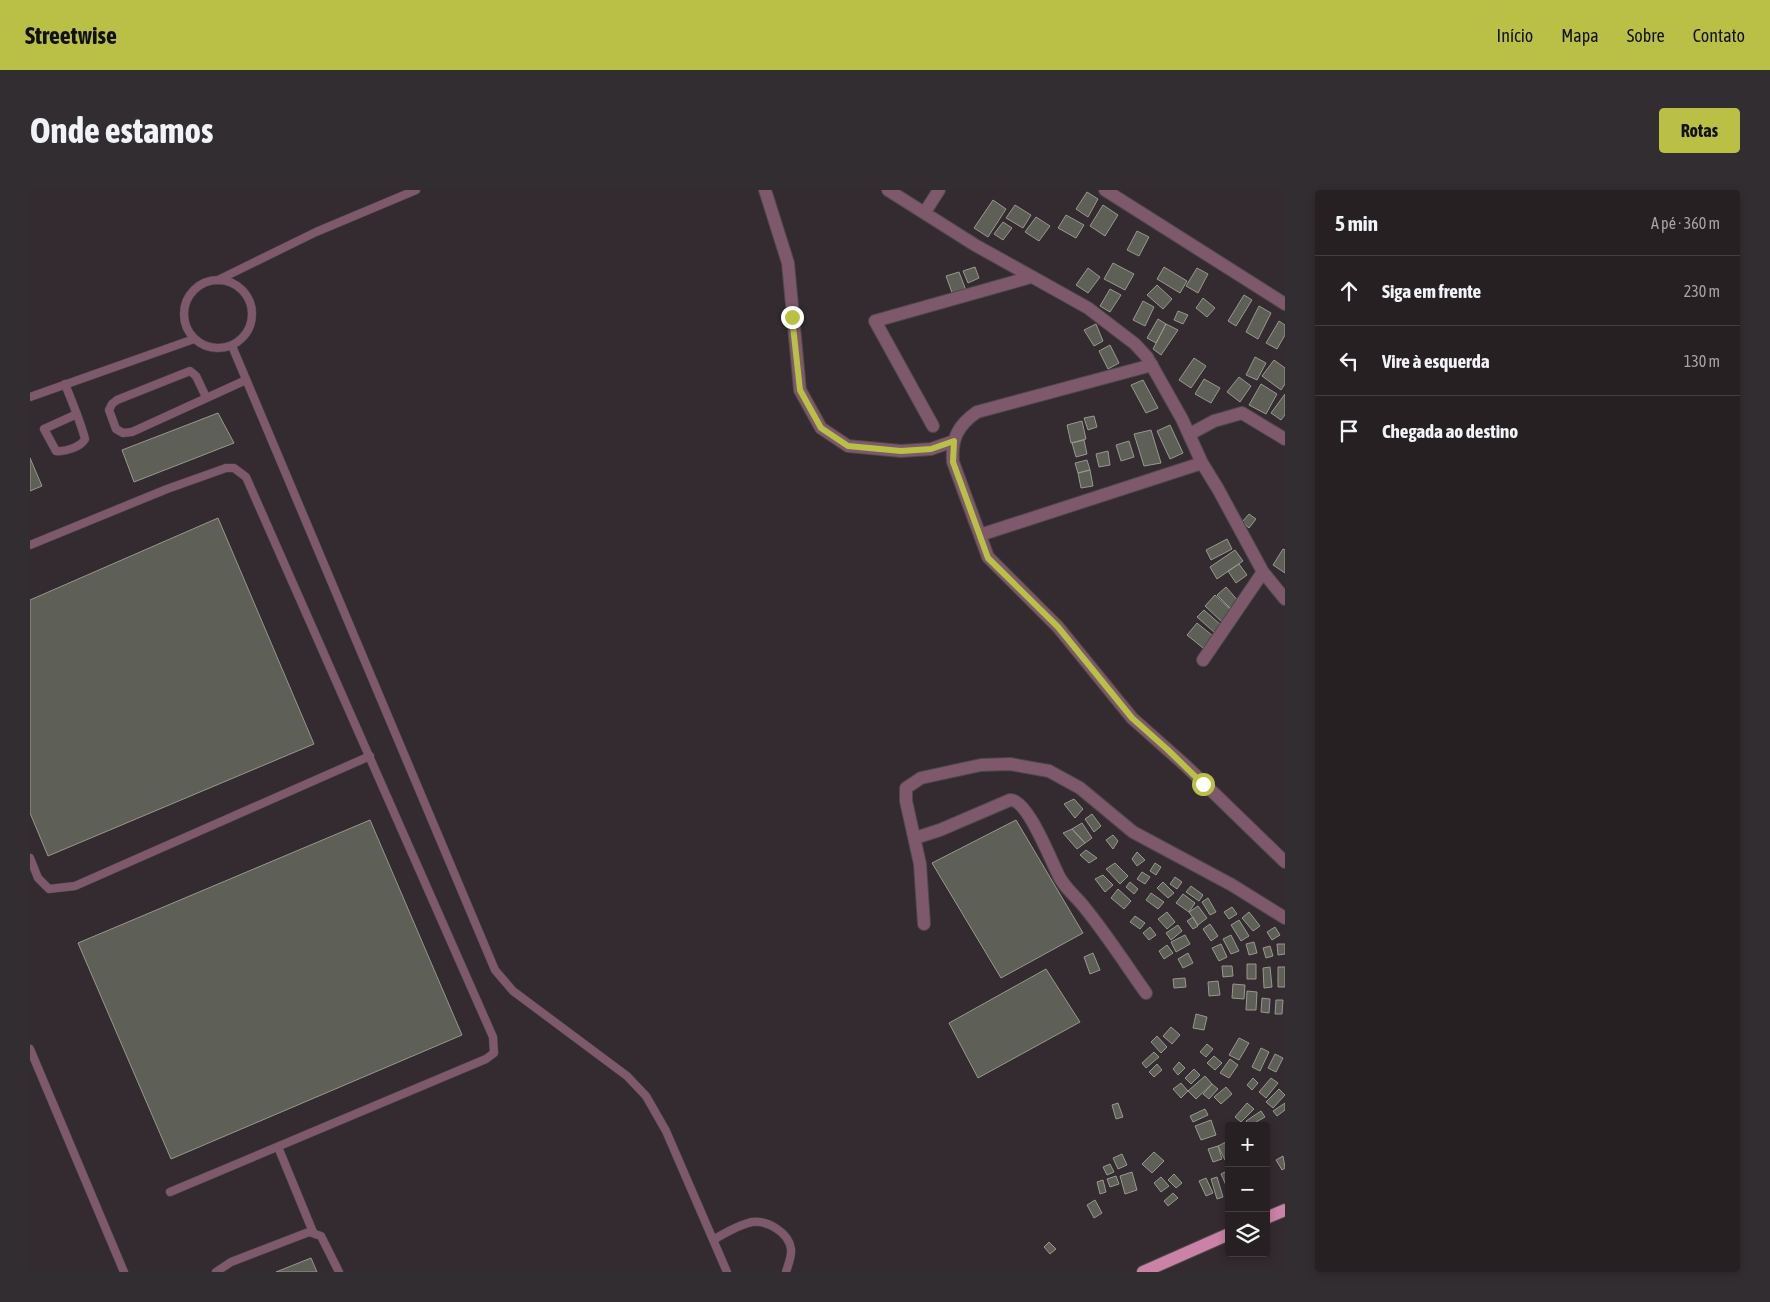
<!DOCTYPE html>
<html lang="pt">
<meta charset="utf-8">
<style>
:root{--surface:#262023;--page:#322d30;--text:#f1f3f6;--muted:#a4a3a6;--line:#423e41;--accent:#bac045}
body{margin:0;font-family:"Asap Condensed",sans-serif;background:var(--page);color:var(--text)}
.controls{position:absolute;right:15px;bottom:15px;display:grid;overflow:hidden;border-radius:5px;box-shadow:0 2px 8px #0003}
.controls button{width:45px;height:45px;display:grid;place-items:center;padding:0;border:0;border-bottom:1px solid var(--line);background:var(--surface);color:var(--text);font:25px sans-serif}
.stop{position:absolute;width:15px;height:15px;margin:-11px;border:4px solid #bac045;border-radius:50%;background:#fff}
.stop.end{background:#bac045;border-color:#fff;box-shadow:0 1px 5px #0008}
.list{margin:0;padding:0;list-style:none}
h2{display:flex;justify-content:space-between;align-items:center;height:65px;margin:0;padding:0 20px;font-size:21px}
h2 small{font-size:16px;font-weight:400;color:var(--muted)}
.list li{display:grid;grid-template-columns:32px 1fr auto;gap:15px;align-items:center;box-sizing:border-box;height:70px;padding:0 20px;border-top:1px solid var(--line)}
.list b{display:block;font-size:19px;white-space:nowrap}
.list em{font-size:16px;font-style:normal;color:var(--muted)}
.icon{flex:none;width:28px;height:28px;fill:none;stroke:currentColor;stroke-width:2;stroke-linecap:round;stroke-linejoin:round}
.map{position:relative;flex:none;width:1255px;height:1082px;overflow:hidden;border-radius:5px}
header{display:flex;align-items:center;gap:30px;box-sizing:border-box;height:70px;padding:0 25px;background:var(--accent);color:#111}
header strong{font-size:24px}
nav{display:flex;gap:28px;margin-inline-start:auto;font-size:18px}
.intro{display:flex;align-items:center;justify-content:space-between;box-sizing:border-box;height:120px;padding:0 30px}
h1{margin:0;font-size:35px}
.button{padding:12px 22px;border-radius:5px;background:var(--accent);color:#111;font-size:18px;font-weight:700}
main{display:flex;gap:30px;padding:0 30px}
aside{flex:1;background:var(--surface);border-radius:5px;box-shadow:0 2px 8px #0003}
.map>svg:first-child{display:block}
.building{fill:#5e5f56;stroke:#97988f}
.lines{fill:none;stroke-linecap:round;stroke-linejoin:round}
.service-casing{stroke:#4f474b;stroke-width:9}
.minor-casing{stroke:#4f474b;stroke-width:14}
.primary-casing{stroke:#4f474b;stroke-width:14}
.service{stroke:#7d596b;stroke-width:8}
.minor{stroke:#7d596b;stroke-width:12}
.primary{stroke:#cb82a7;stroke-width:12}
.route{stroke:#bac045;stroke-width:6}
</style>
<header>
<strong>Streetwise</strong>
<nav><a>Início</a><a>Mapa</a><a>Sobre</a><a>Contato</a></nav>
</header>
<div class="intro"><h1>Onde estamos</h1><a class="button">Rotas</a></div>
<main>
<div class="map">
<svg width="1255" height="1082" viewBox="0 0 1255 1082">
<rect width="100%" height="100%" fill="#332b2f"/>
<path class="building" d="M1057,2L1068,9L1058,27L1046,19Z
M963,10L976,19L958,47L944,38Z
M985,15L1001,25L993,38L976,28Z
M1073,15L1088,25L1075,46L1060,36Z
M1036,25L1054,35L1046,48L1028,38Z
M1006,27L1020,36L1009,51L995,42Z
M973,32L982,38L973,50L964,44Z
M1107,41L1119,47L1109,66L1097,60Z
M1083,73L1104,84L1095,100L1074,89Z
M945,77L949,88L938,93L933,81Z
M1134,77L1157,91L1150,103L1127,89Z
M1058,78L1070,87L1058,103L1046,95Z
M1167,78L1178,84L1168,103L1156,96Z
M929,82L937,103L924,108L916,86Z
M1127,95L1142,109L1133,119L1117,105Z
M1080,99L1091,105L1080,122L1070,116Z
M1214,105L1222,110L1206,136L1198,131Z
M1173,108L1185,118L1177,127L1166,118Z
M1113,111L1124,117L1115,136L1103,130Z
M1229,116L1241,123L1228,149L1216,142Z
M1148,121L1158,125L1153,134L1144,130Z
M1128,129L1136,134L1126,153L1117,148Z
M1249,131L1255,135V145L1247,159L1236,153Z
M1066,134L1073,151L1064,156L1054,140Z
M1136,134L1148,140L1131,165L1123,159Z
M1080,155L1089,173L1078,179L1069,161Z
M1225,167L1236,173L1227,190L1216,185Z
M1164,168L1176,176L1161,198L1149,190Z
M1244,170L1255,178V194L1251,200L1232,186Z
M1209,187L1221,196L1210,212L1197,202Z
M1174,189L1190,198L1181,213L1165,204Z
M1113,190L1128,218L1116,223L1101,195Z
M1231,194L1247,204L1236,224L1219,215Z
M1255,204V225L1251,230L1241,223Z
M188,223L204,253L104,292L92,260Z
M1064,226L1067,237L1058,240L1054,228Z
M1052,231L1056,249L1041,253L1037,235Z
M1140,235L1153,263L1140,269L1127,241Z
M1121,240L1131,273L1114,276L1104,244Z
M1054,250L1057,264L1046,267L1042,253Z
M1099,251L1104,267L1091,271L1086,255Z
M1078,261L1080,275L1069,277L1066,264Z
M0,268L12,296L0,301Z
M1057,270L1060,280L1048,283L1045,273Z
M1060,280L1063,296L1051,298L1048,283Z
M1219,324L1226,329L1219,338L1212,332Z
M188,328L284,554L18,666L0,623V410Z
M1197,349L1202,359L1181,370L1176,360Z
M1253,359L1255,360V383L1243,375Z
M1205,360L1213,371L1187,389L1180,377Z
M1209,374L1217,385L1206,393L1198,381Z
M1196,397L1209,412L1201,419L1187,405Z
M1185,405L1203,422L1193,433L1175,416Z
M1174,420L1191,435L1184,442L1167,427Z
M1167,433L1183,446L1173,458L1157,445Z
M1044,609L1053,619L1045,628L1034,614Z
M1062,624L1071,636L1064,642L1055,629Z
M340,630L432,845L141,969L48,753Z
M986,630L1053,743L971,788L902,673Z
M1052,633L1062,648L1055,653L1042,639Z
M1042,639L1055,653L1047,659L1033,643Z
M1083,645L1088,651L1083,659L1076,650Z
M1056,660L1067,668L1059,673L1050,665Z
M1107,662L1115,670L1107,676L1102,669Z
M1085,673L1098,686L1090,694L1076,679Z
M1125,673L1131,677L1126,685L1120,681Z
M1112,682L1120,687L1115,694L1107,689Z
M1073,685L1083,695L1075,702L1065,689Z
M1145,687L1152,692L1147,699L1140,694Z
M1100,692L1108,699L1104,704L1096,697Z
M1133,692L1144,703L1138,708L1127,698Z
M1161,696L1173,705L1169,711L1156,702Z
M1088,699L1101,711L1094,719L1081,708Z
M1121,703L1134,712L1128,719L1116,710Z
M1153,704L1165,713L1159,722L1146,713Z
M1178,708L1186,722L1180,725L1172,712Z
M1168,716L1177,728L1168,735L1159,722Z
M1202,717L1207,724L1199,729L1194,722Z
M1137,722L1145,732L1137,739L1128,729Z
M1219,722L1230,736L1223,741L1212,728Z
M1105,726L1115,733L1110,739L1100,732Z
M1163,727L1168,736L1163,739L1157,731Z
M1209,730L1219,746L1211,751L1201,735Z
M1180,734L1188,746L1181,751L1173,739Z
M1148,735L1152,741L1141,750L1136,743Z
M1120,737L1126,745L1119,750L1113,743Z
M1245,737L1250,745L1242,750L1237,742Z
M1155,745L1160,754L1146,762L1141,752Z
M1201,745L1209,761L1201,764L1193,749Z
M1224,752L1227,763L1219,765L1216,754Z
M1191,754L1197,767L1189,771L1182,758Z
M1247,754H1255V764L1248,765Z
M1137,755L1143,763L1134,769L1129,761Z
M1240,756L1243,766L1236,768L1233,758Z
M1063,763L1070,780L1060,784L1054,767Z
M1158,763L1163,773L1153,778L1148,769Z
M1217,774H1226V789H1217Z
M1192,776H1202L1203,786L1193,787Z
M1240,777L1242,797L1234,798L1233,778Z
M1248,777H1255V797H1248Z
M1016,779L1050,832L948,888L919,833Z
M1155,788L1156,797L1144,798L1143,789Z
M1188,791L1190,805L1179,806L1178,792Z
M1203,794L1215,795L1214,809L1202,808Z
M1217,801L1227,802L1226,820H1216Z
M1232,808L1240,809L1239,823L1231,822Z
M1246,810H1253L1252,824H1245Z
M1166,824L1177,827L1174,840L1163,838Z
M1141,837L1150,845L1142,854L1133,846Z
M1127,846L1137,857L1131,863L1121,852Z
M1209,848L1219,853L1209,870L1199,865Z
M1177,854L1183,859L1176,867L1170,862Z
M1231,858L1239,862L1230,881L1222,877Z
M1124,862L1129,867L1116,878L1112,873Z
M1245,864L1253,868L1246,882L1238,878Z
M1184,866L1192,873L1185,880L1177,873Z
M1200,869L1208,875L1199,888L1190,883Z
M1149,872L1155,878L1148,885L1143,879Z
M1127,874L1132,880L1124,887L1119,882Z
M1164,879L1170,885L1161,894L1155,888Z
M1175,886L1182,894L1166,909L1158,901Z
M1223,888L1228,893L1222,900L1217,895Z
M1241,888L1248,893L1236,908L1229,902Z
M1151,893L1158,901L1151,908L1143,899Z
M1182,894L1188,899L1179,909L1173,904Z
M1196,897L1202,904L1191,914L1184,907Z
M1249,899L1255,905L1243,918L1236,912Z
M1088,913L1093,927L1086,929L1082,915Z
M1217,913L1224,919L1211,932L1205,927Z
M1255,913V920L1247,926L1243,921Z
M1175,919L1178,925L1163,932L1160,926Z
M1231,921L1235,927L1219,936L1216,931Z
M1181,930L1186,945L1171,950L1165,936Z
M1198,951L1199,968L1195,970L1188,956Z
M1188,956L1192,969L1183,972L1178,959Z
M1124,962L1134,971L1122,983L1112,974Z
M1092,964L1097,975L1088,979L1083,968Z
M1253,966L1255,978L1252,980L1246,970Z
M1080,974L1084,982L1077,985L1073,977Z
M1102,982L1107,1000L1095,1004L1090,986Z
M1195,982L1199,991V1002L1191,984Z
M1144,984L1152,993L1146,998L1138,990Z
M1086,986L1089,994L1080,997L1077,989Z
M1131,987L1139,996L1131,1002L1124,993Z
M1187,987L1193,1007L1187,1009L1181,989Z
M1176,988L1183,1003L1176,1006L1169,991Z
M1073,990L1076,1002L1070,1004L1067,992Z
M1143,1003L1148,1008L1138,1016L1134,1011Z
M1065,1010L1072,1023L1064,1028L1057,1015Z
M1019,1052L1026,1059L1020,1064L1014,1057Z
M281,1068L287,1082H246Z"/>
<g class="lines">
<g class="service-casing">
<path id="service" d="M188,90L286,42L386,0
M154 124a34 34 0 1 1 68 0a34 34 0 1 1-68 0Z
M202,156L465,780L483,801L597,886L616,906L636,941L697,1082
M35,194C42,212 50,230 55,249C51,257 35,262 26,261L14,239L47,224
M0,207L164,149
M176,207L166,186L160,181L87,210L82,214L79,220L86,239L93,243L102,242L216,190
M0,355L137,299L196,278H204L216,287L463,847L464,863L456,869L140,1002
M0,668L8,688L19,699L45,696L340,566
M0,859L94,1082
M248,957L283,1042
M683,1050C695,1043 708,1035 722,1032C738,1030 759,1043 761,1059C762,1066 758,1075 756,1082
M186,1082L201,1072L279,1042L291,1046L309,1082"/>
</g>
<g class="minor-casing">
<path id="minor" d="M735,0L758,73L770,200L791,238L818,256L871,261L901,259L924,251
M858,0L945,55L1058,118L1105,154L1117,167L1152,229L1172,273L1188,299L1233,382L1255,409
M1075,0L1255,114
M895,22L909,0
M1122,175L947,222C928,235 921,249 923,272L958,367L1028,437L1102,528L1156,576L1255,672
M903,236L845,131L1001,87
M1160,244L1184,231L1212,223L1255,249
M950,345L1172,273
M1173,470L1233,382
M885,648L910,640L980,610C997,609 1020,668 1027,682C1032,696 1046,706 1055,718C1077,745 1096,775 1116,803
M894,734L890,674L876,611V598L891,588L951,575L980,574L1019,581L1050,598L1103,642L1202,695L1255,728"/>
</g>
<g class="primary-casing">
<path id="primary" d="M1236,1028L1255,1020
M1113,1082L1199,1044"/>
</g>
<use href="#service" class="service"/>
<use href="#minor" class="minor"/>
<use href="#primary" class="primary"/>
</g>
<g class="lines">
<path class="route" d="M762,127L770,200L791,238L818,256L871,261L901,259L924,251L923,272L958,368L1028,437L1102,528L1138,560L1173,594"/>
</g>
</svg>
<div class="controls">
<button>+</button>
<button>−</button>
<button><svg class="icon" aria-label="layers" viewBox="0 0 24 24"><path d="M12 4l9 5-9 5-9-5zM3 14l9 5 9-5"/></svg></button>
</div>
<div class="stop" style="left:1173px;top:594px"></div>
<div class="stop end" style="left:762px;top:127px"></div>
</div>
<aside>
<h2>5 min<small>A pé · 360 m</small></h2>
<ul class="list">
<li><svg class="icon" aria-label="ahead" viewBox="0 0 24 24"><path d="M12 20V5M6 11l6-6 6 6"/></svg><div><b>Siga em frente</b></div><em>230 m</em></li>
<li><svg class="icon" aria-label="left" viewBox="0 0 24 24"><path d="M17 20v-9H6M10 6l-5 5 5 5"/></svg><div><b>Vire à esquerda</b></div><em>130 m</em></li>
<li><svg class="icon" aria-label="arrive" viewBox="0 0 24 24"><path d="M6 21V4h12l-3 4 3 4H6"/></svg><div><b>Chegada ao destino</b></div></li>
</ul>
</aside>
</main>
